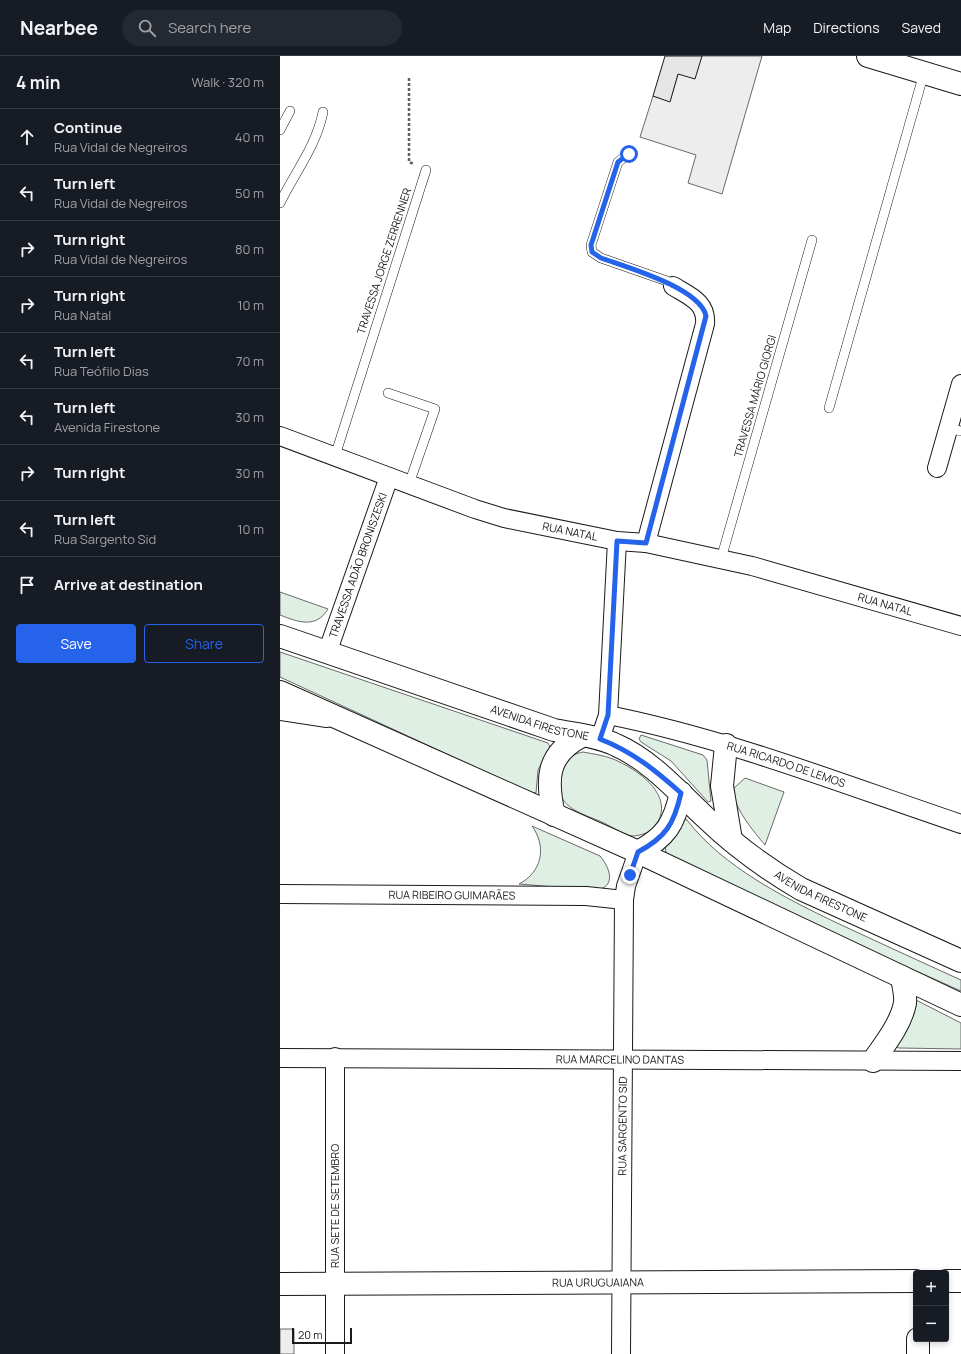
<!DOCTYPE html>
<meta charset="utf-8">
<style>
:root{--surface:#171b24;--page:#242831;--text:#f1f3f6;--muted:#9ea1a6;--line:#363941;--accent:#2563eb}
body{margin:0;font-family:Manrope,sans-serif;background:var(--page);color:var(--text)}
.controls{position:absolute;right:12px;bottom:12px;display:grid;overflow:hidden;border-radius:4px;box-shadow:0 2px 6px #0003}
.controls button{width:36px;height:36px;display:grid;place-items:center;padding:0;border:0;border-bottom:1px solid var(--line);background:var(--surface);color:var(--text);font:20px sans-serif}
.scale{position:absolute;left:12px;bottom:10px;width:60px;box-sizing:border-box;padding-left:4px;border:2px solid #1a1a1a;border-top:0;font-size:11px;line-height:14px;white-space:nowrap;color:#1a1a1a;-webkit-text-stroke:3px #fff;paint-order:stroke}
.stop{position:absolute;width:12px;height:12px;margin:-9px;border:3px solid #2563eb;border-radius:50%;background:#fff}
.stop.end{background:#2563eb;border-color:#fff;box-shadow:0 1px 4px #0008}
.list{margin:0;padding:0;list-style:none}
h2{display:flex;justify-content:space-between;align-items:center;height:52px;margin:0;padding:0 16px;font-size:17px}
h2 small{font-size:13px;font-weight:400;color:var(--muted)}
.list li{display:grid;grid-template-columns:26px 1fr auto;gap:12px;align-items:center;box-sizing:border-box;height:56px;padding:0 16px;border-top:1px solid var(--line)}
.list b{display:block;font-size:15px;white-space:nowrap}
.list p{margin:0;font-size:13px;white-space:nowrap;color:var(--muted)}
.list em{font-size:13px;font-style:normal;color:var(--muted)}
.actions{display:flex;gap:8px;padding:12px 16px}
.actions a{flex:1;padding:9px 0;border:1px solid var(--accent);border-radius:4px;text-align:center;font-size:14px;color:var(--accent)}
.actions .main{background:var(--accent);color:#fff}
.icon{flex:none;width:22px;height:22px;fill:none;stroke:currentColor;stroke-width:2;stroke-linecap:round;stroke-linejoin:round}
.map{position:relative;flex:none;width:681px;height:1298px;overflow:hidden}
header{display:flex;align-items:center;gap:24px;box-sizing:border-box;height:56px;padding:0 20px;background:var(--surface);border-bottom:1px solid var(--line)}
header strong{font-size:19px}
nav{display:flex;gap:22px;margin-inline-start:auto;font-size:14px}
.search{width:280px;height:36px;background:var(--page);display:flex;align-items:center;gap:10px;box-sizing:border-box;padding:0 14px;border-radius:22px;color:var(--muted);font-size:15px}
main{display:flex}
aside{flex:1;background:var(--surface)}
.map>svg:first-child{display:block}
.green{fill:#e0efe3;stroke:#6a6a6a}
.parking{fill:#ededed;stroke:#6a6a6a}
.building{fill:#e6e6e6;stroke:#1a1a1a}
.lines{fill:none;stroke-linecap:round;stroke-linejoin:round}
.lane-casing{stroke:#1a1a1a;stroke-width:10}
.street-casing{stroke:#1a1a1a;stroke-width:20}
.secondary-casing{stroke:#1a1a1a;stroke-width:24}
.primary-casing{stroke:#1a1a1a;stroke-width:24}
.path{stroke:#5f5f5f;stroke-width:2.5;stroke-dasharray:3 2;stroke-linecap:butt}
.lane{stroke:#fff;stroke-width:9}
.street{stroke:#fff;stroke-width:18}
.secondary{stroke:#fff;stroke-width:22}
.primary{stroke:#fff;stroke-width:22}
.route{stroke:#2563eb;stroke-width:5}
.labels{text-anchor:middle;stroke-width:3;stroke-linejoin:round;paint-order:stroke}
.street-label{font-size:11px;fill:#1a1a1a;stroke:#fff}
</style>
<header>
<strong>Nearbee</strong>
<div class="search"><svg class="icon" aria-label="search" viewBox="0 0 24 24"><circle cx="10" cy="10" r="6"/><path d="M15 15l6 6"/></svg>Search here</div>
<nav><a>Map</a><a>Directions</a><a>Saved</a></nav>
</header>
<main>
<aside>
<h2>4 min<small>Walk · 320 m</small></h2>
<ul class="list">
<li><svg class="icon" aria-label="ahead" viewBox="0 0 24 24"><path d="M12 20V5M6 11l6-6 6 6"/></svg><div><b>Continue</b><p>Rua Vidal de Negreiros</p></div><em>40 m</em></li>
<li><svg class="icon" aria-label="left" viewBox="0 0 24 24"><path d="M17 20v-9H6M10 6l-5 5 5 5"/></svg><div><b>Turn left</b><p>Rua Vidal de Negreiros</p></div><em>50 m</em></li>
<li><svg class="icon" aria-label="right" viewBox="0 0 24 24"><path d="M7 20v-9h11M14 6l5 5-5 5"/></svg><div><b>Turn right</b><p>Rua Vidal de Negreiros</p></div><em>80 m</em></li>
<li><svg class="icon" aria-label="right" viewBox="0 0 24 24"><path d="M7 20v-9h11M14 6l5 5-5 5"/></svg><div><b>Turn right</b><p>Rua Natal</p></div><em>10 m</em></li>
<li><svg class="icon" aria-label="left" viewBox="0 0 24 24"><path d="M17 20v-9H6M10 6l-5 5 5 5"/></svg><div><b>Turn left</b><p>Rua Teófilo Dias</p></div><em>70 m</em></li>
<li><svg class="icon" aria-label="left" viewBox="0 0 24 24"><path d="M17 20v-9H6M10 6l-5 5 5 5"/></svg><div><b>Turn left</b><p>Avenida Firestone</p></div><em>30 m</em></li>
<li><svg class="icon" aria-label="right" viewBox="0 0 24 24"><path d="M7 20v-9h11M14 6l5 5-5 5"/></svg><div><b>Turn right</b></div><em>30 m</em></li>
<li><svg class="icon" aria-label="left" viewBox="0 0 24 24"><path d="M17 20v-9H6M10 6l-5 5 5 5"/></svg><div><b>Turn left</b><p>Rua Sargento Sid</p></div><em>10 m</em></li>
<li><svg class="icon" aria-label="arrive" viewBox="0 0 24 24"><path d="M6 21V4h12l-3 4 3 4H6"/></svg><div><b>Arrive at destination</b></div></li>
</ul>
<div class="actions"><a class="main">Save</a><a>Share</a></div>
</aside>
<div class="map">
<svg width="681" height="1298" viewBox="0 0 681 1298">
<rect width="100%" height="100%" fill="#fff"/>
<path class="green" d="M0,536L48,553C36,573 18,566 0,559Z
M0,596L268,687L270,691L258,714L256,737L249,736L0,621Z
M361,679L423,699L427,704L431,745L428,746L391,705L361,686L359,683Z
M303,696C313,698 323,699 333,703C357,713 396,739 376,769C372,776 360,780 352,780C344,779 332,771 324,767C307,759 281,754 279,732C278,724 279,720 283,712C288,703 292,698 303,696Z
M465,722L504,736L485,789C475,777 450,748 454,732Z
M404,763L407,764C443,811 505,842 557,867C598,886 639,905 681,924V935L506,857L386,797L385,790Z
M252,770L320,800C332,814 336,834 312,834L239,828C262,816 267,791 252,770Z
M634,943L681,967V993L619,992L615,990Z"/>
<path class="parking" d="M422,0H482L442,138L408,127L416,99L360,81L373,40L390,45L398,18Z
M0,1273H14V1298H0Z"/>
<path class="building" d="M385,0H422L415,23L398,18L390,46L373,40Z"/>
<g class="lines">
<g class="lane-casing">
<path id="lane" d="M0,74L10,55
M349,98L338,106L311,189L312,196L321,202L387,225L393,230
M0,147C15,116 36,91 43,56
M108,337L155,353L129,428
M549,352L644,17
M668,372L681,375
M55,400L146,114
M441,503L532,184"/>
</g>
<g class="street-casing">
<g id="street">
<path id="s1" d="M0,380L195,453L224,462L337,485L366,487L472,510L681,570"/>
<path d="M657,412L681,328"/>
<path d="M366,487L425,268C427,246 409,240 393,230"/>
<path id="s2" d="M47,597L109,421"/>
<path d="M0,655L47,662"/>
<path id="s3" d="M328,659C449,683 565,729 681,768"/>
<path d="M320,683L328,659L337,485"/>
<path id="s4" d="M0,838L306,840L344,844"/>
<path id="s5" d="M0,1002L681,1005"/>
<path d="M55,1298V1001"/>
<path id="s6" d="M341,1298L344,844L346,830L358,796"/>
</g>
</g>
<g class="secondary-casing">
<g id="secondary">
<path id="s7" d="M0,580L274,674C295,678 317,680 336,689C372,705 398,736 426,762C455,790 487,813 521,833L681,905"/>
<path d="M0,636L358,796L681,949"/>
<path d="M446,689L442,730L451,784"/>
<path d="M274,759C266,724 266,698 302,680"/>
<path d="M358,796C386,781 394,768 401,737"/>
<path d="M593,1005C605,988 621,968 625,947C626,939 623,929 622,921"/>
<path d="M666,1225H681"/>
</g>
</g>
<g class="primary-casing">
<g id="primary">
<path d="M588,0L681,28"/>
<path id="s8" d="M0,1228L636,1225"/>
<path d="M638,1298V1283"/>
</g>
</g>
<path class="path" d="M129,22V106L134,108"/>
<use href="#lane" class="lane"/>
<use href="#street" class="street"/>
<use href="#secondary" class="secondary"/>
<use href="#primary" class="primary"/>
</g>
<g class="lines">
<path class="route" d="M349,98L338,106L311,189L312,196L321,202C346,211 420,232 426,260L366,487L337,485L328,659L320,683C353,696 375,714 401,737C394,768 386,781 358,796L350,819"/>
</g>
<g class="labels">
<g class="street-label">
<text transform="translate(104 205) rotate(-72)" y="4">TRAVESSA JORGE ZERRENNER</text>
<text transform="translate(475 340) rotate(-74)" y="4">TRAVESSA MÁRIO GIORGI</text>
<text dy="4" stroke="none"><textPath href="#s1" startOffset="306">RUA NATAL</textPath></text>
<text dy="4" stroke="none"><textPath href="#s2" startOffset="93">TRAVESSA ADÃO BRONISZESKI</textPath></text>
<text dy="4" stroke="none"><textPath href="#s1" startOffset="630">RUA NATAL</textPath></text>
<text dy="4" stroke="none"><textPath href="#s7" startOffset="274">AVENIDA FIRESTONE</textPath></text>
<text dy="4" stroke="none"><textPath href="#s3" startOffset="185">RUA RICARDO DE LEMOS</textPath></text>
<text dy="4" stroke="none"><textPath href="#s4" startOffset="172">RUA RIBEIRO GUIMARÃES</textPath></text>
<text dy="4" stroke="none"><textPath href="#s7" startOffset="610">AVENIDA FIRESTONE</textPath></text>
<text dy="4" stroke="none"><textPath href="#s5" startOffset="340">RUA MARCELINO DANTAS</textPath></text>
<text dy="4" stroke="none"><textPath href="#s6" startOffset="228">RUA SARGENTO SID</textPath></text>
<text transform="translate(55 1150) rotate(-90)" y="4">RUA SETE DE SETEMBRO</text>
<text dy="4" stroke="none"><textPath href="#s8" startOffset="318">RUA URUGUAIANA</textPath></text>
</g>
</g>
</svg>
<div class="controls">
<button>+</button>
<button>−</button>
</div>
<div class="scale">20 m</div>
<div class="stop" style="left:349px;top:98px"></div>
<div class="stop end" style="left:350px;top:819px"></div>
</div>
</main>
